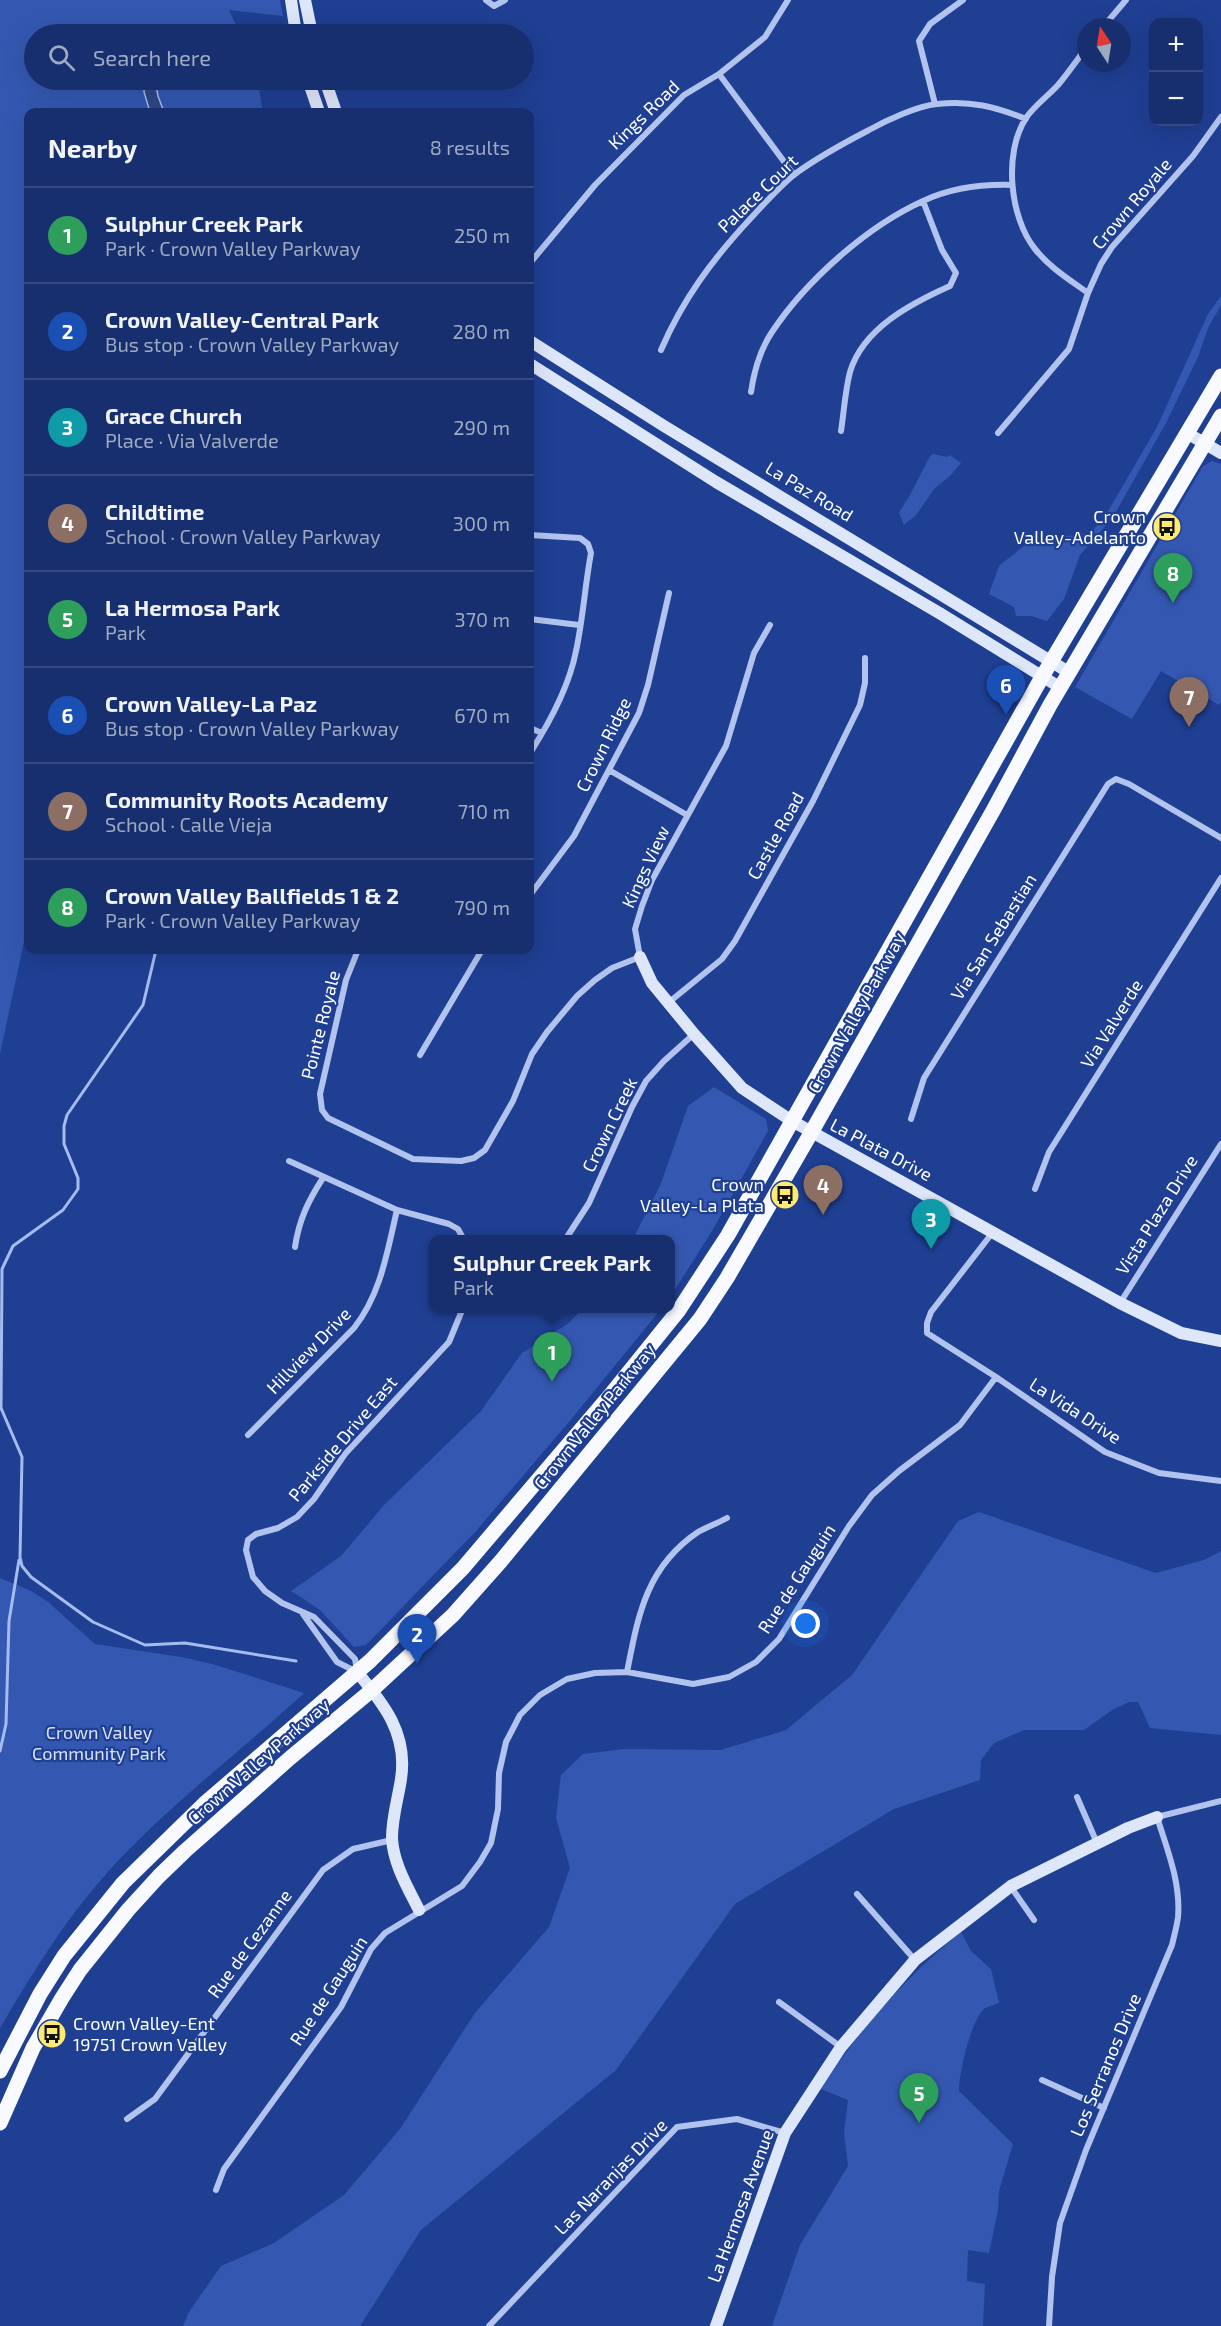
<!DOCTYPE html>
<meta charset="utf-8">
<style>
:root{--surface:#172f6e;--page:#243b76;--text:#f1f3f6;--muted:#9ea9c2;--line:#364a81;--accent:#fcea72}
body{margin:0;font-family:"Exo 2",sans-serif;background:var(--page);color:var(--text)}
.controls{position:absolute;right:18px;top:18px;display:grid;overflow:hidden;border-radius:12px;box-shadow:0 6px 24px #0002}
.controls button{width:54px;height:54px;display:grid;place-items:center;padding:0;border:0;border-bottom:2px solid var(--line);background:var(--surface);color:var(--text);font:30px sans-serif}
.compass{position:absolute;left:1077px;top:18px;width:54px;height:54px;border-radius:50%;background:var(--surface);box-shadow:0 6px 24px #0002;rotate:348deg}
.you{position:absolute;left:806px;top:1624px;width:21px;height:21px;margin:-15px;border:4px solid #fff;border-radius:50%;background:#1a73e8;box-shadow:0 0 0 9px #1a73e833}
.badge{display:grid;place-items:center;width:39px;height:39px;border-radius:50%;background:var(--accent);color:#fff;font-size:20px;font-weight:700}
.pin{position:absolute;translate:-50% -50px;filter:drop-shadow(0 2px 3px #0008)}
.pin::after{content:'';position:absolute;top:32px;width:21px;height:18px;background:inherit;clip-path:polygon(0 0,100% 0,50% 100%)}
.popup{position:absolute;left:429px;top:1235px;width:246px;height:78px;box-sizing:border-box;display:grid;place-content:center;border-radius:12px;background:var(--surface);filter:drop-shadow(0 2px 4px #0005);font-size:20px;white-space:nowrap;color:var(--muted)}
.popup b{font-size:22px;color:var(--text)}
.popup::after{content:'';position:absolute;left:50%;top:100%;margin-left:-12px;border:12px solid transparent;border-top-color:var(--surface)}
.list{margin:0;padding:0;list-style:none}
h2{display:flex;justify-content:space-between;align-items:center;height:78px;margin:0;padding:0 24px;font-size:26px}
h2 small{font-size:20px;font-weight:400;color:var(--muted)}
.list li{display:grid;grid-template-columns:39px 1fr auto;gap:18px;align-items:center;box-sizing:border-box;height:96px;padding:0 24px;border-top:2px solid var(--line)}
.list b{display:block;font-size:22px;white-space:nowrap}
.list p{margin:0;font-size:20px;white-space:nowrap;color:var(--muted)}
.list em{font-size:20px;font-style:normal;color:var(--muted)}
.icon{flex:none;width:33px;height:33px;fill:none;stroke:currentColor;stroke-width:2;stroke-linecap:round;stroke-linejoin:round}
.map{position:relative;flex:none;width:1221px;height:2326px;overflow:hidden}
.search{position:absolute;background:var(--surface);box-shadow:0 6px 24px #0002;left:24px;top:24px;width:510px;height:66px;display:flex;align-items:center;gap:15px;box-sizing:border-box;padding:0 21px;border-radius:33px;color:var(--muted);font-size:22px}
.panel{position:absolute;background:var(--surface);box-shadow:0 6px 24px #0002;left:24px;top:108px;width:510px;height:846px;border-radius:12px}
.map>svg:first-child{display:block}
.green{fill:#3458b1}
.water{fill:#304887;stroke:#a5bcef;stroke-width:1.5}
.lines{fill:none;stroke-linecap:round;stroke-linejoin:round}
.stream{stroke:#a5bcef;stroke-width:3}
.street{stroke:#b2c3ee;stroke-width:6}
.secondary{stroke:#dee6fa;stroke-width:12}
.primary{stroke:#f9faff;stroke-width:15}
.labels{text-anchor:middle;stroke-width:4.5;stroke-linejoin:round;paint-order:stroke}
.street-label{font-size:18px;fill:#fff;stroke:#1f3f93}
.poi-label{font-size:18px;fill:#fff;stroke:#1f3f93;text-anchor:end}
.park-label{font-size:18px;fill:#d8e2fa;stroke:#1f3f93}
</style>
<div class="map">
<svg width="1221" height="2326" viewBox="0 0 1221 2326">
<rect width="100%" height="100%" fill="#1f3f93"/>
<path class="green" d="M0,0H280L283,16L229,10L240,34H34V80H258L262,108L261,112H28V327L25,418L28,455V923L0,1054Z
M1221,296V305L1208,328L1198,357L1166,423L1113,517L1080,555L1064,599L1047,621L1031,616H1016L1014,607L989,594L999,566L1030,541L1090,533L1104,518L1157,427L1208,314Z
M933,454L947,457L950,455L961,463L950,476L935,488L916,515L904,525L899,512L909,497L930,456Z
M1212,461L1221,464V702L1219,705L1161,671L1132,719L1075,687L1203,466Z
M714,1087L766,1119L768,1131L712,1231L671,1296L670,1240L633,1239L660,1186L688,1106Z
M582,1309H661L573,1417L476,1531L366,1645L354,1647L320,1610L291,1591L341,1556L385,1504L481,1411L522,1353L569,1323Z
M979,1512L1156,1573L1204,1560L1221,1551V1735L1150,1728L1138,1702H1129L1112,1710L1084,1730H1024L994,1743L981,1760L980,1780L894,1809L735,1904L616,2070L421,2230L360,2326H183L189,2312L221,2266L274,2243L344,2195L400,2129L475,2013L549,1927L570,1868L556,1818L561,1775L583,1754L625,1749L721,1750L786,1730L852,1675L958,1521Z
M0,1578L31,1591L48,1602L95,1644L181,1657L212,1664L304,1693C238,1754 165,1808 106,1874C64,1921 32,1974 0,2028Z
M961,1932L971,1951L991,1969L999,2003C995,2005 989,2006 985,2008C971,2019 959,2073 959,2091L1013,2144L999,2191L998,2210L989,2253L968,2250L967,2281L985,2284L983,2326H772L800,2245L848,2166L844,2133L848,2100L821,2089C859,2029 906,1977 961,1932Z"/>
<path class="water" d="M145,80H155L158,96L164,112H150L144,92Z"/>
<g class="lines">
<path class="stream" d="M156,950L143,1005L67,1115L64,1126V1144L78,1178V1189L63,1210L13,1246L2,1269L1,1408L22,1457L20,1557L22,1566L31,1577L93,1622L145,1645L185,1643L296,1661
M0,1751L6,1724L9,1621L19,1560"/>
<path class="street" d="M486,0L494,6L505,0
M1103,27L1126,0
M1086,48C1077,60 1068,73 1058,85C1048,96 1034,106 1026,118C1003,153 1010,218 1035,249C1049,267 1070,280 1088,293
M719,74L794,175
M935,104L919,41L930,24L963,0
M530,263L595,185L684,95L719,74L765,37L788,0
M661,350C683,299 712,260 750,219C764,204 779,187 795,174C818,157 844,143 869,130C887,120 917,106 937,104C970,100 996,107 1026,119
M751,392C754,371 760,350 772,332C806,281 866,227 923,201C951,188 981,184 1012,185
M841,431C844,412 845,391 850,372C863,328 912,303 950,286L956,273L942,250L923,201
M998,433L1069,349L1088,293L1101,264L1112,247L1193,156L1221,117
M530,535L580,538L588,544L591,553C585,585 583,619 576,651C569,687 550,722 530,753
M530,619L579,625
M530,728L542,733
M609,770L687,815
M530,895L574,836L639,713L648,685L669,593
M358,950L346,980L320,1094L322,1110L328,1118L413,1159L461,1161L474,1158L485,1150L513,1101L532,1054L547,1032L577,996L595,980L612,968L640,957L635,929L642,906L652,880L726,746L754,653L770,625
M668,1003L722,959L735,941L813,801L860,705L865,683V658
M420,1055L482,950
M911,1119L924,1078L1108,784L1116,779L1129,784L1221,838
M289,1161L397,1210L449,1224L458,1229L464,1240
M1035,1189L1049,1152L1221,878
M993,1232L931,1312L927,1323V1333L996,1377L1105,1452L1159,1473L1221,1481
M565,1240L589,1203L632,1107L646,1081L664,1061L694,1034
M295,1247C299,1220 308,1201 323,1178
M1120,1303L1221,1144
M248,1435L354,1328C381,1294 387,1252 397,1210
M303,1614L337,1662L355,1671
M357,1671L355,1659L314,1617L282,1603L265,1591L253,1577L246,1550L248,1540L256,1534L278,1528L297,1517L314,1499L345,1454L449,1342L463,1308
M627,1672C638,1616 646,1567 698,1532C707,1527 718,1523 727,1518
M1077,1797L1097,1843
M1011,1887L1034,1920
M857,1894L915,1960
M779,2002L841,2047
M1042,2080L1104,2108
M127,2119L155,2099L323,1870L353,1849L392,1840
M216,2190L224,2169L341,2007L371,1949L385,1933L462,1886L480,1862L491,1843L498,1809L499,1773L506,1742L520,1715L540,1695L567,1679L595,1673L627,1672L693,1684L729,1677L756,1662L779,1639L849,1526L872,1495L899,1471L960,1425L996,1377
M489,2326L677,2127L737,2119L785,2133
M1049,2326L1052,2277L1060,2223L1086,2150L1172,1945C1174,1936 1177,1926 1178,1917C1181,1883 1167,1849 1157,1817L1221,1801"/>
<path class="secondary" d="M291,0L296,34
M305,0L312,34
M308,80L319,112
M325,80L336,112
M530,341L664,426L1070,673
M530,364L716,482L941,614L1061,688
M1187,433L1221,453
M640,957L652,983L694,1034L742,1088L792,1121L1120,1303L1181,1333L1221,1341
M357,1672C384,1704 408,1734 401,1779C398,1799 392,1817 392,1838C393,1863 408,1888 419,1910
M716,2326L785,2133L841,2047L915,1960L1011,1886L1128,1828L1157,1817"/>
<path class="primary" d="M0,2071L40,1994L64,1956L123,1883L204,1804L370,1661L463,1568L612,1393L679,1310L728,1235L1042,677L1221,376
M0,2123L33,2048L62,1998L80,1970L128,1910L159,1876L185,1851L290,1758L372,1690L453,1615L501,1561L700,1319L727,1278L811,1133L994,809L1050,705L1221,416"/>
</g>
<defs>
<g id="bus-disc" transform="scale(1.5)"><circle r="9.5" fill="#fcea72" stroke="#1f3f93"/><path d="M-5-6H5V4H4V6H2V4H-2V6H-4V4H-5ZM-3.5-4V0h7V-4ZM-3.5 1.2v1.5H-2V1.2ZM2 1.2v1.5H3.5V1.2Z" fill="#111"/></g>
</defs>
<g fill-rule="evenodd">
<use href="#bus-disc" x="1167" y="527"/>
<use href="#bus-disc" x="785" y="1195"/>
<use href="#bus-disc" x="52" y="2034"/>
</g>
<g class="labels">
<g class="street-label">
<text transform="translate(644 115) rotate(-44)" y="6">Kings Road</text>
<text transform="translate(758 194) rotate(-44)" y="6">Palace Court</text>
<text transform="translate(1132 204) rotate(-50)" y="6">Crown Royale</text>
<text transform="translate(809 492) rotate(31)" y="6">La Paz Road</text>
<text transform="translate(604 745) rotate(-64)" y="6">Crown Ridge</text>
<text transform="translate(776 836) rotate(-61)" y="6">Castle Road</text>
<text transform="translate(646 867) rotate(-65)" y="6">Kings View</text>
<text transform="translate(994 937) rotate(-58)" y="6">Via San Sebastian</text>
<text transform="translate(857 1013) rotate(-61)" y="6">Crown Valley Parkway</text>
<text transform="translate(1112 1024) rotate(-58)" y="6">Via Valverde</text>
<text transform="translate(321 1025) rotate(-76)" y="6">Pointe Royale</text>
<text transform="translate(610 1125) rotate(-64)" y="6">Crown Creek</text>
<text transform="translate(881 1150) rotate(28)" y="6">La Plata Drive</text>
<text transform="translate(1157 1215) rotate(-58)" y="6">Vista Plaza Drive</text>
<text transform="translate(309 1351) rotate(-46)" y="6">Hillview Drive</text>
<text transform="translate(1075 1411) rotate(33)" y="6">La Vida Drive</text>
<text transform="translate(595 1417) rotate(-51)" y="6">Crown Valley Parkway</text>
<text transform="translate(343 1439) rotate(-50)" y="6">Parkside Drive East</text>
<text transform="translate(797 1579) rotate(-57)" y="6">Rue de Gauguin</text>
<text transform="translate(259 1762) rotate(-41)" y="6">Crown Valley Parkway</text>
<text transform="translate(250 1944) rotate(-54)" y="6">Rue de Cezanne</text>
<text transform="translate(329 1991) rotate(-57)" y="6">Rue de Gauguin</text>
<text transform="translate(1106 2065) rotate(-67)" y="6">Los Serranos Drive</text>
<text transform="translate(611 2177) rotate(-46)" y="6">Las Naranjas Drive</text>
<text transform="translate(741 2206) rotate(-70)" y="6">La Hermosa Avenue</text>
</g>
<g class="poi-label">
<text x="1146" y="523">Crown<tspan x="1146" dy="21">Valley-Adelanto</tspan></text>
<text x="764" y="1191">Crown<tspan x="764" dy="21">Valley-La Plata</tspan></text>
<text x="73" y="2030" text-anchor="start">Crown Valley-Ent<tspan x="73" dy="21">19751 Crown Valley</tspan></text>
</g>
<g class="park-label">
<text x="99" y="1739">Crown Valley<tspan x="99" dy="21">Community Park</tspan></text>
</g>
</g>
</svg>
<div class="controls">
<button>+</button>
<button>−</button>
</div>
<svg class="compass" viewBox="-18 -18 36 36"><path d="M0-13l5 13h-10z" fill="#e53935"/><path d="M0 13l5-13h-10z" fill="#9ea9c2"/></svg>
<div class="you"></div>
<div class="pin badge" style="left:552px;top:1382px;background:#2e9e5b">1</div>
<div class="popup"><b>Sulphur Creek Park</b>Park</div>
<div class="pin badge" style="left:417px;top:1664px;background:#1a4fb4">2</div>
<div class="pin badge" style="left:931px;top:1249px;background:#0f9aa8">3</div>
<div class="pin badge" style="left:823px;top:1215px;background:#8d6e63">4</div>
<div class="pin badge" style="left:919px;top:2123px;background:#2e9e5b">5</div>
<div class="pin badge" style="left:1006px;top:715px;background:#1a4fb4">6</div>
<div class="pin badge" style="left:1189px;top:727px;background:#8d6e63">7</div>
<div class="pin badge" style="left:1173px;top:603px;background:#2e9e5b">8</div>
<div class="search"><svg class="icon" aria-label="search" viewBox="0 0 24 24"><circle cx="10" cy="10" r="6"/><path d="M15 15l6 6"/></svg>Search here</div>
<section class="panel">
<h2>Nearby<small>8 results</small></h2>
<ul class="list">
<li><span class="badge" style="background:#2e9e5b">1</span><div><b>Sulphur Creek Park</b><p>Park · Crown Valley Parkway</p></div><em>250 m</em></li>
<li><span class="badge" style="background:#1a4fb4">2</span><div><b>Crown Valley-Central Park</b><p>Bus stop · Crown Valley Parkway</p></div><em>280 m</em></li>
<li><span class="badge" style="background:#0f9aa8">3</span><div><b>Grace Church</b><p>Place · Via Valverde</p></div><em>290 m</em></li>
<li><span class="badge" style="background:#8d6e63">4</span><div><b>Childtime</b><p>School · Crown Valley Parkway</p></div><em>300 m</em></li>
<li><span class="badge" style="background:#2e9e5b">5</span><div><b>La Hermosa Park</b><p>Park</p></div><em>370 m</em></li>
<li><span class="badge" style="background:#1a4fb4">6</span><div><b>Crown Valley-La Paz</b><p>Bus stop · Crown Valley Parkway</p></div><em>670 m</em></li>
<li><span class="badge" style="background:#8d6e63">7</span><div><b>Community Roots Academy</b><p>School · Calle Vieja</p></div><em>710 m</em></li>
<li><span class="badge" style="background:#2e9e5b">8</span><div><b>Crown Valley Ballfields 1 &amp; 2</b><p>Park · Crown Valley Parkway</p></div><em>790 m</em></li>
</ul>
</section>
</div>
